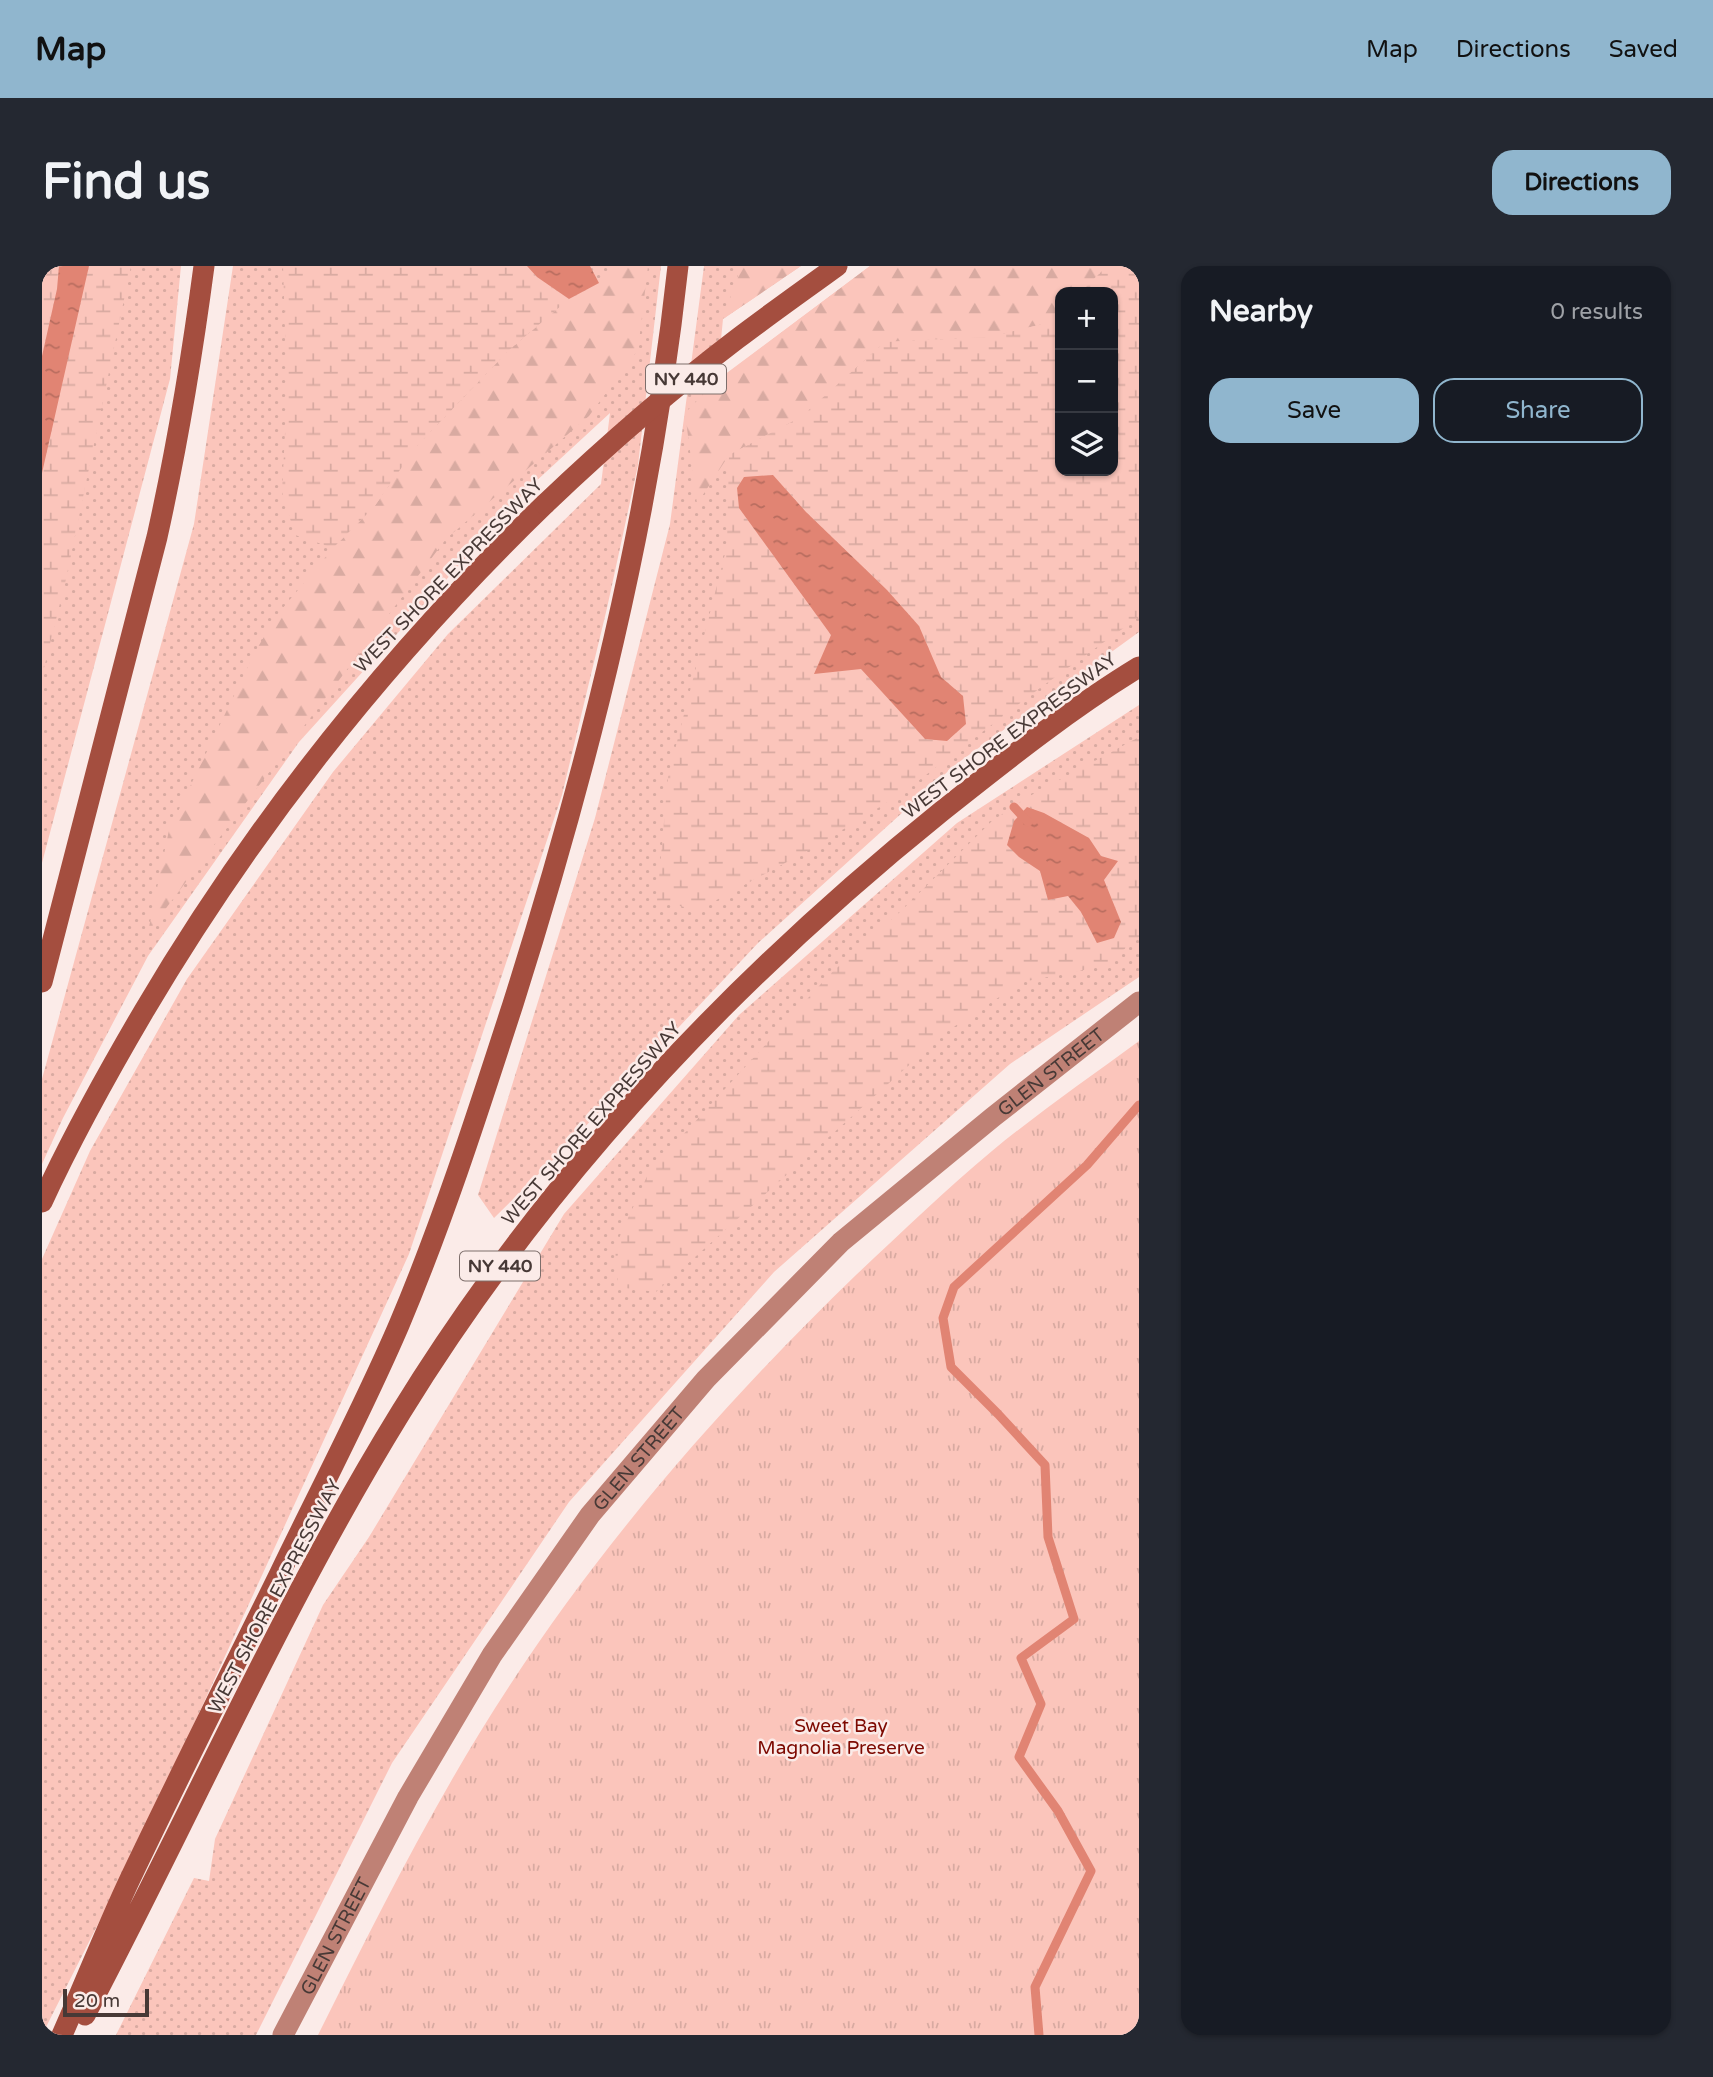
<!DOCTYPE html>
<meta charset="utf-8">
<style>
:root{--surface:#171b24;--page:#242831;--text:#f1f3f6;--muted:#9ea1a6;--line:#363941;--accent:#90b6ce}
body{margin:0;font-family:"Varela Round",sans-serif;background:var(--page);color:var(--text)}
.controls{position:absolute;right:21px;top:21px;display:grid;overflow:hidden;border-radius:14px;box-shadow:0 2px 5px #0004}
.controls button{width:63px;height:63px;display:grid;place-items:center;padding:0;border:0;border-bottom:2px solid var(--line);background:var(--surface);color:var(--text);font:35px sans-serif}
.scale{position:absolute;left:21px;bottom:18px;width:86px;box-sizing:border-box;padding-left:7px;border:4px solid #473936;border-top:0;font-size:19px;line-height:24px;white-space:nowrap;color:#473936;-webkit-text-stroke:5px #fbebe8;paint-order:stroke}
.list{margin:0;padding:0;list-style:none}
h2{display:flex;justify-content:space-between;align-items:center;height:91px;margin:0;padding:0 28px;font-size:30px}
h2 small{font-size:23px;font-weight:400;color:var(--muted)}
.actions{display:flex;gap:14px;padding:21px 28px}
.actions a{flex:1;padding:16px 0;border:2px solid var(--accent);border-radius:21px;text-align:center;font-size:24px;color:var(--accent)}
.actions .main{background:var(--accent);color:#111}
.icon{flex:none;width:38px;height:38px;fill:none;stroke:currentColor;stroke-width:2;stroke-linecap:round;stroke-linejoin:round}
.map{position:relative;flex:none;width:1097px;height:1769px;overflow:hidden;border-radius:21px}
header{display:flex;align-items:center;gap:42px;box-sizing:border-box;height:98px;padding:0 35px;background:var(--accent);color:#111}
header strong{font-size:33px}
nav{display:flex;gap:38px;margin-inline-start:auto;font-size:24px}
.intro{display:flex;align-items:center;justify-content:space-between;box-sizing:border-box;height:168px;padding:0 42px}
h1{margin:0;font-size:49px}
.button{padding:18px 32px;border-radius:21px;background:var(--accent);color:#111;font-size:24px;font-weight:700}
main{display:flex;gap:42px;padding:0 42px}
aside{flex:1;background:var(--surface);border-radius:21px;box-shadow:0 2px 5px #0004}
.map>svg:first-child{display:block}
.grass{fill:url(#grass-dots);fill-rule:evenodd}
.forest{fill:url(#forest-firs)}
.wetland{fill:url(#wetland-marsh);fill-rule:evenodd}
.park{fill:url(#park-tufts)}
.water{fill:url(#water-ripples)}
.lines{fill:none;stroke-linecap:round;stroke-linejoin:round}
.stream{stroke:#e18473;stroke-width:9}
.secondary{stroke:#bf8175;stroke-width:21}
.highway{stroke:#a44e3f;stroke-width:21}
.highway-bridge{stroke:#a44e3f;stroke-width:21}
.labels{text-anchor:middle;stroke-width:5;stroke-linejoin:round;paint-order:stroke}
.shield{fill:#fbebe8;stroke:#7d6e6b;stroke-width:2}
.shield-label{font-size:18px;font-weight:bold;fill:#473936}
.street-label{font-size:19px;fill:#473936;stroke:#fbebe8}
.park-label{font-size:19px;fill:#7d0900;stroke:#fbebe8}
</style>
<header>
<strong>Map</strong>
<nav><a>Map</a><a>Directions</a><a>Saved</a></nav>
</header>
<div class="intro"><h1>Find us</h1><a class="button">Directions</a></div>
<main>
<div class="map">
<svg width="1097" height="1769" viewBox="0 0 1097 1769">
<defs>
<pattern id="grass-dots" width="8" height="8" patternUnits="userSpaceOnUse" patternTransform="scale(1.75)"><rect width="8" height="8" fill="#fbc5bb"/><path d="M2 2h.1M6 6h.1" fill="none" stroke="#d8aaa1" stroke-width="1.8" stroke-linecap="round"/></pattern>
<pattern id="forest-firs" width="22" height="20" patternUnits="userSpaceOnUse" patternTransform="scale(1.75)"><rect width="22" height="20" fill="#fbc5bb"/><path d="M5 1l3.5 6h-7zM16 11l3.5 6h-7z" fill="#d8aaa1"/></pattern>
<pattern id="wetland-marsh" width="20" height="14" patternUnits="userSpaceOnUse" patternTransform="scale(1.75)"><rect width="20" height="14" fill="#fbc5bb"/><path d="M1 5h8M5 5V1M11 12h8M15 12V8" fill="none" stroke="#d8aaa1"/></pattern>
<pattern id="park-tufts" width="24" height="20" patternUnits="userSpaceOnUse" patternTransform="scale(1.75)"><rect width="24" height="20" fill="#fbc5bb"/><path d="M3 7l-1-3M5 7V3M7 7l1-3M15 17l-1-3M17 17v-4M19 17l1-3" fill="none" stroke="#d8aaa1"/></pattern>
<pattern id="water-ripples" width="26" height="14" patternUnits="userSpaceOnUse" patternTransform="scale(1.75)"><rect width="26" height="14" fill="#e18473"/><path d="M2 4q2-2 4 0t4 0M15 11q2-2 4 0t4 0" fill="none" stroke="#b86d5f"/></pattern>
</defs>
<rect width="100%" height="100%" fill="#fbebe8"/>
<path class="grass" d="M0,0H139L128,113L0,597Z
M191,0H619L596,199L565,342L520,529L367,988L103,1565L0,1769V993L48,885L145,713L291,506L406,368L559,218L568,147L491,218L257,476L106,690L21,852L0,898V813L152,258Z
M662,0H759L681,53L675,115L828,0H1097V366L913,499L716,677L524,881L452,952L436,929L553,552L628,258ZM1018,26H1071V205H1018Z
M1097,439V711L968,798L732,1006L527,1236L350,1497L214,1769H74L152,1612L167,1615L173,1573L281,1339L327,1271L522,948L697,749L915,557Z"/>
<path class="forest" d="M579,0H606L596,84L547,150L404,273L106,666L127,564L213,386L235,349L291,282L332,241L374,181L466,85L527,33L557,17Z
M699,0H759L681,53Z
M828,0H1065L1039,26H1018V47L1009,56L947,71L843,76L759,151L687,189L655,238L643,147L674,115Z"/>
<path class="wetland" d="M0,0H17L15,23L0,90Z
M47,0H89L24,313L0,410V207Z
M241,0H485L495,11L527,33L466,85L374,181L332,241L291,282L253,269L240,226L245,127Z
M1065,0H1097V351L998,422L859,528L769,583L656,644L615,635L626,511L685,280L687,189L759,151L843,76L947,71L1009,56L1018,47V205H1071V26H1039ZM731,209L764,246L845,324L877,360L899,411L921,430L924,458L905,475L883,473L789,369L697,242Z
M1097,471V671L1062,700L980,716L904,766L614,1026L576,1021L573,981L607,906L788,708L859,645L950,555L984,532ZM985,541L1002,547L1047,572L1059,590L1062,614L1079,655L1055,677L1039,646L1026,630L1006,634L998,605L972,555Z"/>
<path class="park" d="M1097,775V1769H276C336,1649 394,1532 468,1419C566,1269 686,1133 814,1009C859,967 903,924 950,885C997,846 1048,811 1097,775Z"/>
<path class="water" d="M17,0H47L0,207V90L15,23Z
M485,0H548L557,17L527,33L495,11Z
M731,209L764,246L845,324L877,360L899,411L921,430L924,458L905,475L883,473L819,403L772,408L789,369L697,242L695,222L702,211Z
M985,541L1002,547L1047,572L1059,590L1076,595L1062,614L1079,656L1072,672L1055,677L1039,646L1026,630L1006,634L998,605L977,591L965,579L972,555Z"/>
<g class="lines">
<path class="stream" d="M972,541L986,556
M997,1769L993,1721L1049,1605L1016,1545L977,1491L999,1438L979,1392L1032,1353L1006,1271L1003,1199L956,1148L909,1101L901,1052L912,1021L1045,899L1097,839"/>
<path class="secondary" id="s1" d="M241,1769L366,1531L450,1389L548,1249L664,1113L799,976L951,851L1097,736"/>
<path class="highway" d="M0,716L115,271C135,181 150,91 162,0
M0,936C30,871 65,808 102,745C213,557 346,390 503,238
M43,1749C149,1548 240,1339 359,1146C501,915 689,715 900,545C963,495 1028,443 1097,401
M20,1769C43,1717 64,1664 88,1613C137,1510 188,1409 238,1307C278,1224 321,1143 357,1059C401,955 436,846 471,738C547,498 609,251 636,0"/>
<path class="highway-bridge" d="M503,238C565,179 628,124 695,73C728,48 762,24 795,0"/>
</g>
<g class="labels">
<g class="shield">
<rect x="604" y="98.5" width="80" height="29" rx="5"/>
<rect x="418" y="985.5" width="80" height="29" rx="5"/>
</g>
<g class="shield-label">
<text x="644" y="119">NY 440</text>
<text x="458" y="1006">NY 440</text>
</g>
<g class="street-label">
<text transform="translate(406 309) rotate(-46)" y="7">WEST SHORE EXPRESSWAY</text>
<text transform="translate(967 469) rotate(-37)" y="7">WEST SHORE EXPRESSWAY</text>
<text dy="7" stroke="none"><textPath href="#s1" startOffset="1246">GLEN STREET</textPath></text>
<text transform="translate(549 857) rotate(-49)" y="7">WEST SHORE EXPRESSWAY</text>
<text dy="7" stroke="none"><textPath href="#s1" startOffset="679">GLEN STREET</textPath></text>
<text transform="translate(232 1330) rotate(-62)" y="7">WEST SHORE EXPRESSWAY</text>
<text dy="7" stroke="none"><textPath href="#s1" startOffset="112">GLEN STREET</textPath></text>
</g>
<g class="park-label">
<text x="799" y="1466">Sweet Bay<tspan x="799" dy="22">Magnolia Preserve</tspan></text>
</g>
</g>
</svg>
<div class="controls">
<button>+</button>
<button>−</button>
<button><svg class="icon" aria-label="layers" viewBox="0 0 24 24"><path d="M12 4l9 5-9 5-9-5zM3 14l9 5 9-5"/></svg></button>
</div>
<div class="scale">20 m</div>
</div>
<aside>
<h2>Nearby<small>0 results</small></h2>
<ul class="list">
</ul>
<div class="actions"><a class="main">Save</a><a>Share</a></div>
</aside>
</main>
